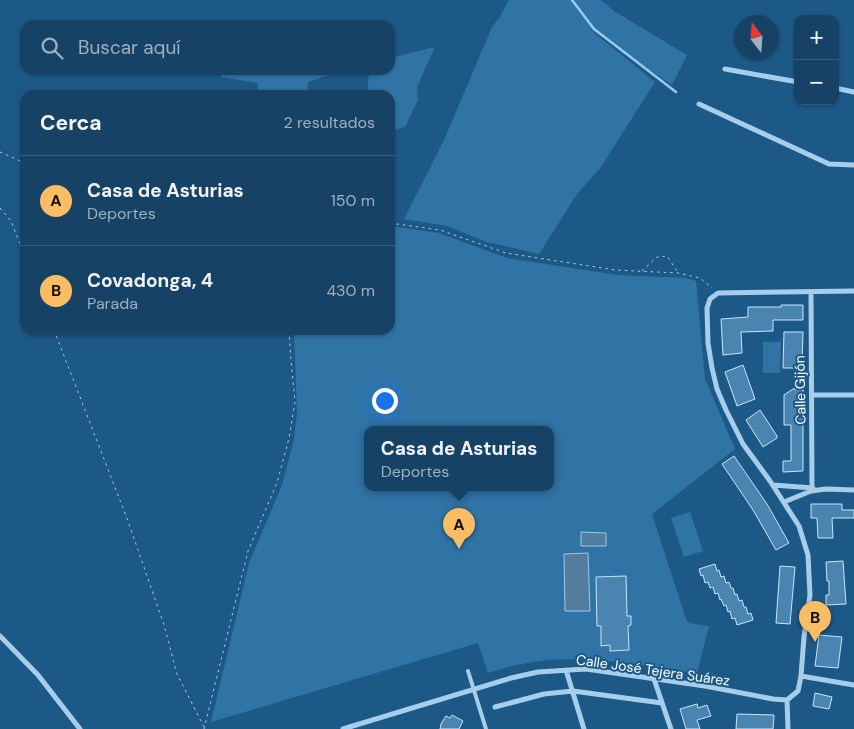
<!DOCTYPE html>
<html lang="es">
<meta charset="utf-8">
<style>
:root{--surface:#164365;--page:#1f4a6b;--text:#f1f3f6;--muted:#9eb0bf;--line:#355c79;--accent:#fbbd64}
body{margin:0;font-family:"DM Sans",sans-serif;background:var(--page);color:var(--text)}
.controls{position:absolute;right:15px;top:15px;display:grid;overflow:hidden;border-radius:10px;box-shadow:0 1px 4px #0004}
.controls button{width:45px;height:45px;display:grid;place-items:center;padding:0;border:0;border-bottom:1px solid var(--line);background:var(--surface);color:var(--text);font:25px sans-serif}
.compass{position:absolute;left:734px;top:15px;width:45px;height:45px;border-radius:50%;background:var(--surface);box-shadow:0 1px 4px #0004;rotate:343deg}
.you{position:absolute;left:384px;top:400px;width:18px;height:18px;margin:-12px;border:4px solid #fff;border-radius:50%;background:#1a73e8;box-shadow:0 0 0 8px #1a73e833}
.badge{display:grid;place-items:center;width:32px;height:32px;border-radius:50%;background:var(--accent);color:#111;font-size:16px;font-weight:700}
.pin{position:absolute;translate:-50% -41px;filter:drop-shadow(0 1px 2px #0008)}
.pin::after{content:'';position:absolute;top:26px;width:18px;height:15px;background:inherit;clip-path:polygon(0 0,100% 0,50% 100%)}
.popup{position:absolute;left:364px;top:426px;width:190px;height:65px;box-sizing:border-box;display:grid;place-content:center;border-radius:10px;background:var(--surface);filter:drop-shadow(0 1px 4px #0005);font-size:16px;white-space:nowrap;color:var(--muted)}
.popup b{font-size:19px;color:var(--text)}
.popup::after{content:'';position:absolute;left:50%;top:100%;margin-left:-10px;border:10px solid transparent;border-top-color:var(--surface)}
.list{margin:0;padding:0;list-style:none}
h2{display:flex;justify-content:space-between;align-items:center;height:65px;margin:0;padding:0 20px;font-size:21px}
h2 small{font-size:16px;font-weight:400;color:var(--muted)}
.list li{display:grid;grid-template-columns:32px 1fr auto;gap:15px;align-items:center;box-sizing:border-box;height:90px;padding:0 20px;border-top:1px solid var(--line)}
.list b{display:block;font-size:19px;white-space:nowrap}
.list p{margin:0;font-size:16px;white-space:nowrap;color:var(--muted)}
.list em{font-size:16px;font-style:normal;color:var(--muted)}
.icon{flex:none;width:28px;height:28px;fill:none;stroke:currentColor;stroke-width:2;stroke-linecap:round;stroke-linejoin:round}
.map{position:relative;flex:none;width:854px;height:729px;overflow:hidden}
.search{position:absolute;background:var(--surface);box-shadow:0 1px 4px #0004;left:20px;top:20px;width:375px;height:55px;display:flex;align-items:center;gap:12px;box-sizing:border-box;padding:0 18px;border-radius:15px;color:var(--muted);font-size:19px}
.panel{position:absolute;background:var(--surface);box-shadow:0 1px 4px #0004;left:20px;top:90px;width:375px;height:245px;border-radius:15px}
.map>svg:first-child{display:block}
.green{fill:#3073a5;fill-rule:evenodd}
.water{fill:#527d9e;stroke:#99cbed}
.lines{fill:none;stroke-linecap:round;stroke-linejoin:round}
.stream{stroke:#99cbed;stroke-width:2.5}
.building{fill:#4a85b2;stroke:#cbe5f8}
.path{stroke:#a6ceeb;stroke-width:1;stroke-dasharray:2.5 4;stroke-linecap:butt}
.service{stroke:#a6ceeb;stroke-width:4}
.minor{stroke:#a6ceeb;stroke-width:5}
.labels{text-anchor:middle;stroke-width:4;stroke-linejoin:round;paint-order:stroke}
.street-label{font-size:14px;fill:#fff;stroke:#1d5987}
</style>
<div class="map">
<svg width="854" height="729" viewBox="0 0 854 729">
<rect width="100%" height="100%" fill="#1d5987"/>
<path class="green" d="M509,0H601L614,11L687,55L672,85L586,26L655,82L601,167L577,194L539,254L487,242L447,226L404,219L444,140L492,27L499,18Z
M435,47L417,87L418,100L405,127L390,131V95H367L369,70H390V58Z
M250,70H309L318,73L328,70H339L335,73L308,82L307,95H258V83L221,77L222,73Z
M390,226L439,233L507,258L618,275L686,278L696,281L705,379L735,449L652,514L687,622L700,625L709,626L697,673C639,665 580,652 521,664C510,666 499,670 488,673L478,643L211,722L249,563L282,485L294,439L297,413L294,330H390ZM368,430H550V488H368Z
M763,342H781L780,373H763Z
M690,512L703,551L684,557L671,518Z"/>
<path class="water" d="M581,532L606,533V546H581Z
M588,553L590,611H565L564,554Z"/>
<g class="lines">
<path class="stream" d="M572,0L594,29L676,92"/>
</g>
<path class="building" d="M781,305H803V320H773V331L741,332L742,353L723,355L721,319L748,317V307H781Z
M784,332H803L802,368H783Z
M743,365L755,399L737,406L725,372Z
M793,389H803V471L783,472V461H791V425H784V395Z
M760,410L777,436V438L763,447L746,420Z
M734,456L767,504L789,543L776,550L753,510L722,464Z
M811,504H842V510H854V518H832L833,538H818L817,518H811Z
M843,561L846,604L826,605V595H829V581H827L826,562Z
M715,564L717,571L719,570L721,577L724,576L726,583L729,582L731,588H733L735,595L737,594L739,601L742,600L744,607H746L748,614L751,613L753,620L737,625L735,618L732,619L730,611L728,612L726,605L724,606L721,599L720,600L718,593L715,594L713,587L710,588L708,582L705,583L703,575L701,576L699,569Z
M780,566L795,567L790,624L776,623Z
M626,576L627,616H631V625L628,626L629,650L610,651V645L601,646V626H597L596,577Z
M819,635L842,637L838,668L815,666Z
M815,693L832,697L829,709L813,706Z
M697,704L698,708L707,705L711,716L697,720L700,729H686L680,709Z
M737,714L774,715L773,729H736Z
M452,715L463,721L459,729H440L441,724L446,716L450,718Z"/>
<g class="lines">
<path class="path" d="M0,152L25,163
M0,208L11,221L25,256
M390,223L440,230L506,253L615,270L678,273L700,278L712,288
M642,271L657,257L667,256L677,271
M54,330L128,521L164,625L177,674L204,727
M204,729L248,551L277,483L289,438L295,402L291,361L289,330"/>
<path class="service" d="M468,671L486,729"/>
<path class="minor" d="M725,69L798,82
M835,88L854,92
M699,104L829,164L854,165
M811,292L812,488
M812,395H854
M773,485L813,488
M784,502L811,491L826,489L854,490
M0,636L38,675L80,729
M566,670L584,729
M801,676L854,685
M654,679L671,729
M787,700L798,691L801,676L804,637L810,595L808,555L799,526L770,481L743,444L726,410L717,389L712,368L708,343L707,308L710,299L718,293L854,291
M787,700L788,729
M495,707L544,694L573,691L662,703
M343,729L511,678L538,672L586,669L705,686L773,699L787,700"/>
</g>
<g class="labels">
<g class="street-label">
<text transform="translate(800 390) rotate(-91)" y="5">Calle Gijón</text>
<text transform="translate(653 670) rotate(8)" y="5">Calle José Tejera Suárez</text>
</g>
</g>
</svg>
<div class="controls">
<button>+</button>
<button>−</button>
</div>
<svg class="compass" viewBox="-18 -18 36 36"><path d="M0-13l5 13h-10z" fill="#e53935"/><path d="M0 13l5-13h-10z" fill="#9eb0bf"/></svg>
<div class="you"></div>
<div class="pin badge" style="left:459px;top:549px">A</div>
<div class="popup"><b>Casa de Asturias</b>Deportes</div>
<div class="pin badge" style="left:815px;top:642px">B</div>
<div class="search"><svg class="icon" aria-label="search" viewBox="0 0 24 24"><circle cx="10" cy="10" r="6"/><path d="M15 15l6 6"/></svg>Buscar aquí</div>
<section class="panel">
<h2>Cerca<small>2 resultados</small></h2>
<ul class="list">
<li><span class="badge">A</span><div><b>Casa de Asturias</b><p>Deportes</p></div><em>150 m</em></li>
<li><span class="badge">B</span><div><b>Covadonga, 4</b><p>Parada</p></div><em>430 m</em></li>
</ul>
</section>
</div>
